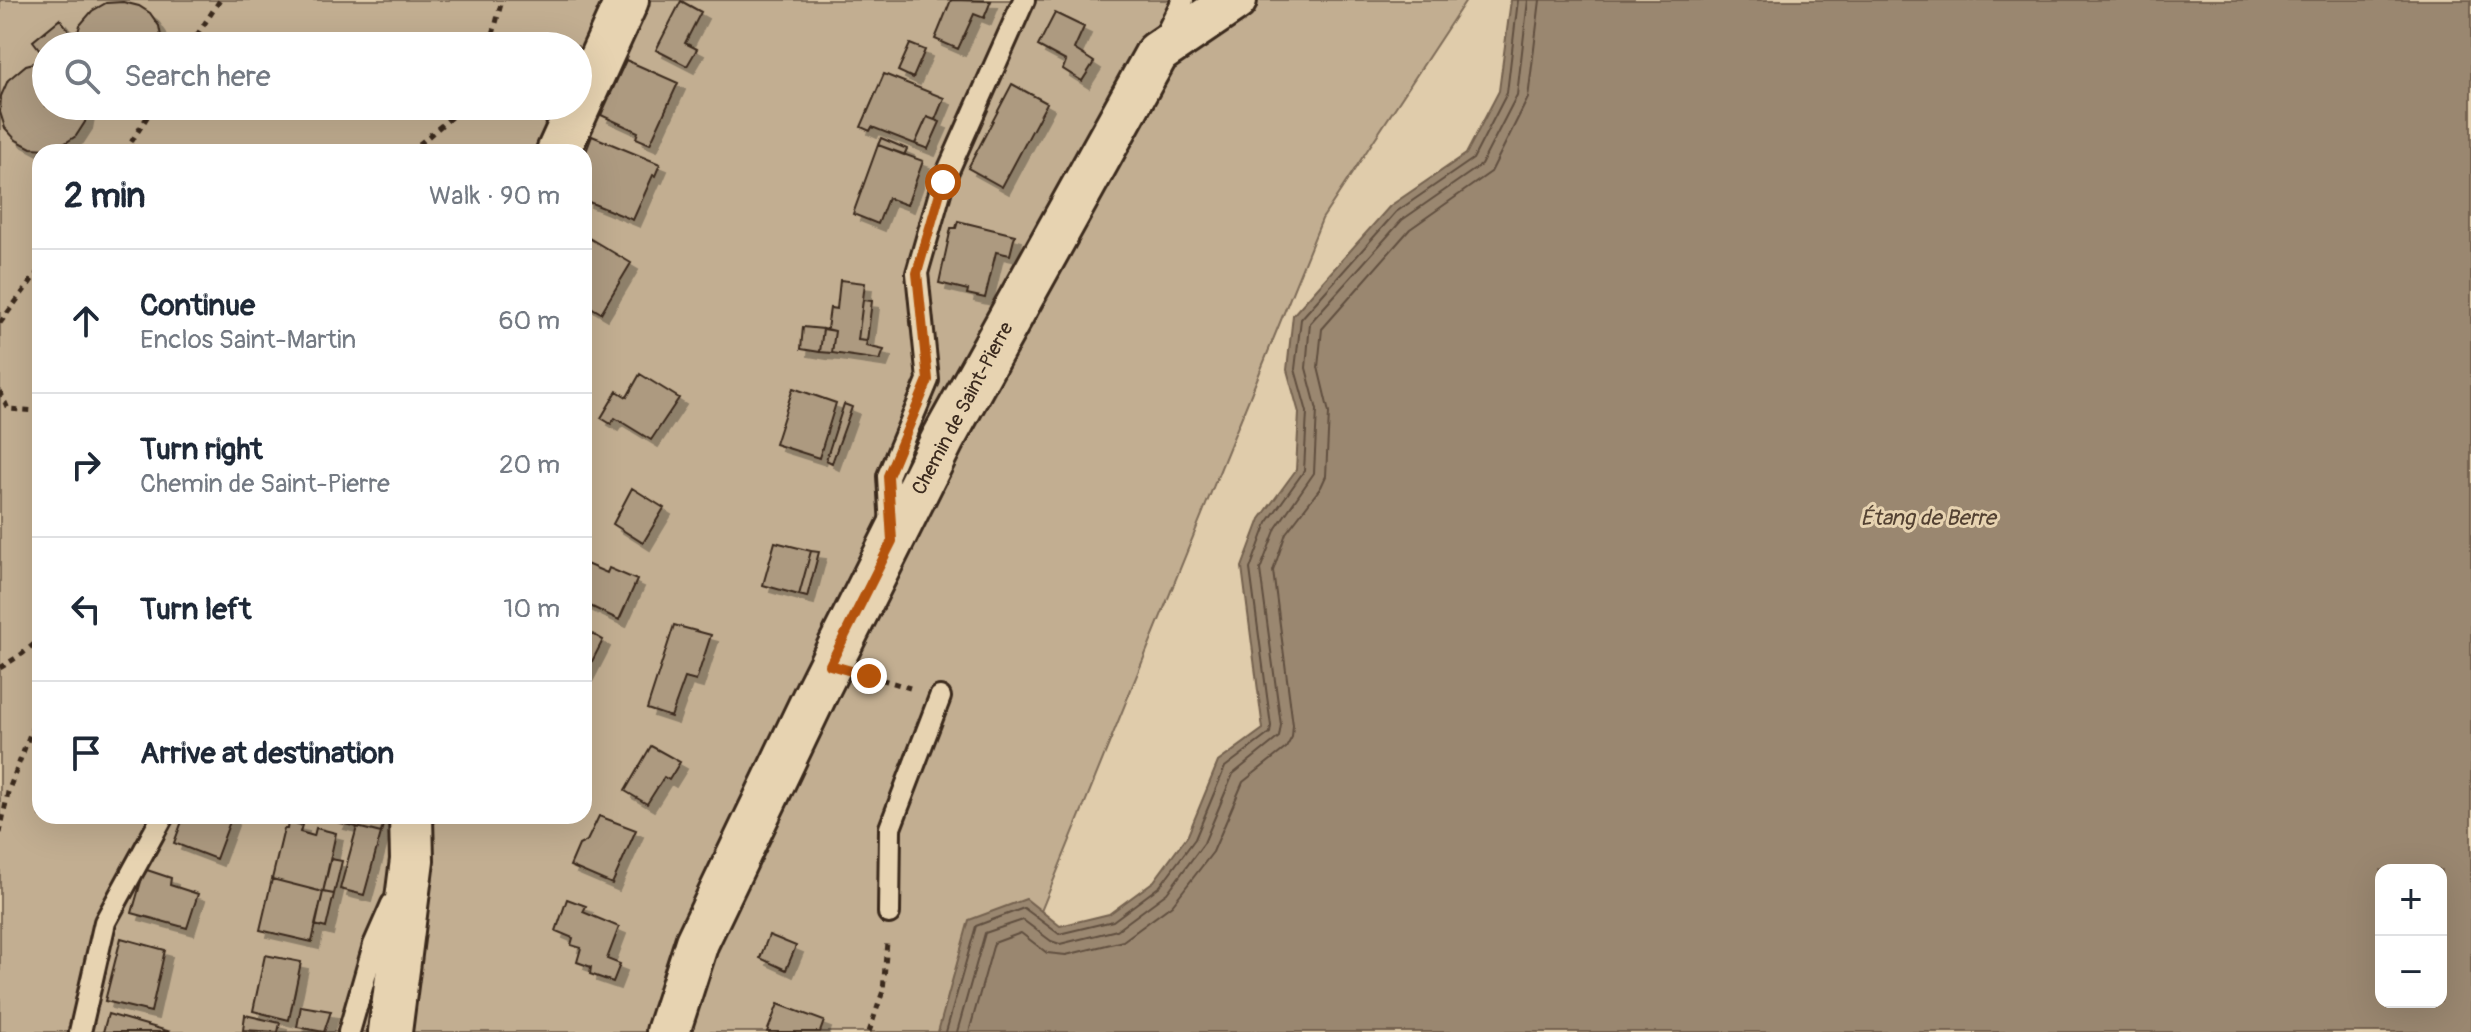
<!DOCTYPE html>
<meta charset="utf-8">
<style>
:root{--surface:#fff;--page:#f6f6f7;--text:#1f2937;--muted:#747a83;--line:#e0e1e3}
body{margin:0;font-family:Pangolin,sans-serif;background:var(--page);color:var(--text)}
.controls{position:absolute;right:24px;bottom:24px;display:grid;overflow:hidden;border-radius:16px;box-shadow:0 8px 32px #0002}
.controls button{width:72px;height:72px;display:grid;place-items:center;padding:0;border:0;border-bottom:2px solid var(--line);background:var(--surface);color:var(--text);font:40px sans-serif}
.stop{position:absolute;width:24px;height:24px;margin:-18px;border:6px solid #b45309;border-radius:50%;background:#fff}
.stop.end{background:#b45309;border-color:#fff;box-shadow:0 2px 8px #0008}
.list{margin:0;padding:0;list-style:none}
h2{display:flex;justify-content:space-between;align-items:center;height:104px;margin:0;padding:0 32px;font-size:34px}
h2 small{font-size:26px;font-weight:400;color:var(--muted)}
.list li{display:grid;grid-template-columns:52px 1fr auto;gap:24px;align-items:center;box-sizing:border-box;height:144px;padding:0 32px;border-top:2px solid var(--line)}
.list b{display:block;font-size:30px;white-space:nowrap}
.list p{margin:0;font-size:26px;white-space:nowrap;color:var(--muted)}
.list em{font-size:26px;font-style:normal;color:var(--muted)}
.icon{flex:none;width:44px;height:44px;fill:none;stroke:currentColor;stroke-width:2;stroke-linecap:round;stroke-linejoin:round}
.map{position:relative;flex:none;width:2471px;height:1032px;overflow:hidden}
.search{position:absolute;background:var(--surface);box-shadow:0 8px 32px #0002;left:32px;top:32px;width:560px;height:88px;display:flex;align-items:center;gap:20px;box-sizing:border-box;padding:0 28px;border-radius:44px;color:var(--muted);font-size:30px}
.panel{position:absolute;background:var(--surface);box-shadow:0 8px 32px #0002;left:32px;top:144px;width:560px;height:680px;border-radius:24px}
.map>svg:first-child{display:block}
.green{fill:#c2ae91;stroke:#7e6c58;stroke-width:2;fill-rule:evenodd}
.water{fill:#9a8770;stroke:#74624f;stroke-width:2;fill-rule:evenodd}
.lines{fill:none;stroke-linecap:round;stroke-linejoin:round}
.shore{stroke:#614f3f;stroke-width:2}
.building{fill:#ad9a80;stroke:#3b2a1e;stroke-width:2;filter:url(#shadow)}
.lane-casing{stroke:#3b2a1e;stroke-width:26}
.street-casing{stroke:#3b2a1e;stroke-width:48}
.path{stroke:#3b2a1e;stroke-width:5;stroke-dasharray:6 6;stroke-linecap:butt}
.lane{stroke:#e7d3b1;stroke-width:20}
.street{stroke:#e7d3b1;stroke-width:42}
.route{stroke:#b45309;stroke-width:10}
.labels{text-anchor:middle;stroke-width:6;stroke-linejoin:round;paint-order:stroke}
.street-label{font-size:20px;fill:#3b2a1e;stroke:#e7d3b1}
.water-label{font-size:22px;font-style:italic;fill:#534132;stroke:#e7d3b1}
</style>
<div class="map">
<svg width="2471" height="1032" viewBox="0 0 2471 1032">
<defs>
<filter id="shadow"><feDropShadow dx="7" dy="7" stdDeviation="0" flood-color="#0004"/></filter>
</defs>
<rect width="100%" height="100%" fill="#e0ccab"/>
<filter id="ink" filterUnits="userSpaceOnUse"><feTurbulence type="fractalNoise" baseFrequency=".0125" numOctaves="2"/><feDisplacementMap in="SourceGraphic" scale="16" xChannelSelector="R" yChannelSelector="G"/><feConvolveMatrix kernelMatrix="1 2 1 2 8 2 1 2 1" color-interpolation-filters="sRGB"/></filter>
<g filter="url(#ink)">
<path class="green" d="M0,0H1466L1322,219L992,1032H0ZM46,46H578V106H46ZM40,152H584V816H40Z"/>
<path class="water" d="M1511,0H2471V1032H938L969,920L1026,899L1060,926L1109,914L1154,881L1188,835L1218,762L1263,729L1242,567L1260,519L1296,470L1299,413L1287,370L1293,315L1390,206L1466,154L1499,91ZM2381,870H2441V1002H2381Z"/>
<g class="lines">
<path class="shore" d="M946,1032L976,926L1024,908L1059,934L1113,921L1160,886L1195,839L1225,767L1270,733L1271,726L1250,569L1267,523L1304,471L1307,412L1295,369L1301,319L1396,212L1473,159L1507,93L1518,0
M957,1032L985,933L1023,920L1051,941L1060,944L1117,930L1167,893L1204,843L1233,774L1279,737L1281,725L1260,570L1276,528L1314,473L1317,410L1306,368L1310,323L1402,220L1481,165L1517,95L1528,0
M969,1032L994,943L1021,933L1047,953L1066,955L1123,941L1172,905L1213,852L1243,782L1286,748L1292,737L1293,725L1273,571L1286,533L1321,487L1326,476L1329,413L1318,367L1322,329L1410,229L1491,172L1528,98L1540,0"/>
</g>
<path class="building" d="M951,0L991,1L984,18L974,14L958,49L935,39Z
M681,1L701,12L685,43L697,49L687,66L656,50Z
M123,2L139,6L150,13L159,26L163,46H46V58L33,41L60,19L76,39L80,25L92,11L106,3Z
M1055,13L1084,27L1074,49L1094,62L1082,81L1063,69L1066,61L1038,46Z
M910,44L925,50L913,78L898,71Z
M626,60L678,83L650,144L636,138L638,132L601,115Z
M41,61L46,62V106H88L85,122L76,136L62,145L48,149L31,148L16,140L5,128L0,112L1,96L8,80L26,65Z
M884,74L944,98L935,120L927,117L915,144L872,127L870,131L861,127Z
M1012,84L1047,103L1002,187L968,168Z
M927,117L940,122L928,149L915,144Z
M592,136L660,164L655,176L653,175L633,220L584,200V157Z
M881,138L907,149L904,155L878,145Z
M878,145L923,161L907,205L888,198L878,224L853,214Z
M958,221L1015,235L1010,255L996,252L985,298L967,294L968,290L939,283L951,228H956Z
M589,238L631,263L601,313L584,303V247Z
M840,280L865,283L858,340L867,341L866,346L884,350L880,360L832,353L835,331L827,329L830,308L837,309Z
M863,300L872,301L867,341L858,340Z
M803,327L823,329L820,352L801,349Z
M823,329L835,331L832,353L820,352Z
M640,374L679,398L651,440L615,418L611,424L601,418L617,391L627,397Z
M793,388L836,403L819,458L775,444Z
M844,404L852,407L832,463L826,460Z
M632,488L664,508L643,543L613,524Z
M775,542L811,551L799,595L763,585Z
M811,551L819,552L807,597L799,595Z
M584,563L607,573L609,568L637,580L619,620L584,603Z
M674,625L711,635L696,681L685,678L671,717L647,709Z
M584,629L603,640L584,677Z
M651,746L680,762L669,780L664,777L647,804L625,791Z
M184,816H232L216,859L174,843Z
M340,816H385L381,833L337,822Z
M599,816L636,830L612,884L570,866L579,845L587,841Z
M288,822L302,825L300,832L314,836L316,828L336,833L323,892L272,879L284,829H287Z
M357,827L381,833L364,895L340,889Z
M331,859L342,861L334,894L323,892Z
M147,870L171,878L170,885L198,894L187,928L132,913L142,878Z
M272,879L323,892L312,942L260,930Z
M323,892L334,894L326,928L315,925Z
M567,899L586,906L583,912L619,927L607,959L620,964L613,982L590,974L591,967L577,962L581,948L571,945L573,938L556,931Z
M769,935L796,946L786,970L760,958Z
M121,938L165,950L151,1012L105,1001Z
M265,955L301,962L289,1020L253,1011Z
M778,1004L824,1021L820,1032H767Z
M301,1006L331,1011L324,1032L297,1027Z
M108,1014L171,1032H103Z
M245,1015L280,1023L278,1032L243,1030Z"/>
<g class="lines">
<g class="lane-casing">
<path id="lane" d="M1164,38L1183,0
M891,527L888,476L928,380L917,273L943,182L1024,0
M889,913L890,828L940,697
M80,1032L105,922L163,816
M349,1032L374,945L392,904"/>
</g>
<g class="street-casing">
<path id="street" d="M558,152L627,0
M390,1032L412,860L411,816
M668,1032L697,942L818,689L943,439L1157,53L1235,0"/>
</g>
<path class="path" d="M190,46L220,0
M490,46L502,0
M125,152L154,106
M410,152L455,114L462,106
M0,323L40,269
M0,391L8,409L40,411
M0,668L22,654L40,639
M870,676L910,688
M0,833L8,792L40,708
M869,1032L883,991L887,942"/>
<use href="#lane" class="lane"/>
<use href="#street" class="street"/>
</g>
</g>
<g class="lines" filter="url(#ink)">
<path class="route" d="M869,676L830,665L892,541L888,476L928,380L917,273L943,182"/>
</g>
<g class="labels">
<g class="street-label">
<text transform="translate(962 408) rotate(-62)" y="7">Chemin de Saint-Pierre</text>
</g>
<g class="water-label">
<text x="1928" y="525">Étang de Berre</text>
</g>
</g>
</svg>
<div class="controls">
<button>+</button>
<button>−</button>
</div>
<div class="stop" style="left:943px;top:182px"></div>
<div class="stop end" style="left:869px;top:676px"></div>
<div class="search"><svg class="icon" aria-label="search" viewBox="0 0 24 24"><circle cx="10" cy="10" r="6"/><path d="M15 15l6 6"/></svg>Search here</div>
<section class="panel">
<h2>2 min<small>Walk · 90 m</small></h2>
<ul class="list">
<li><svg class="icon" aria-label="ahead" viewBox="0 0 24 24"><path d="M12 20V5M6 11l6-6 6 6"/></svg><div><b>Continue</b><p>Enclos Saint-Martin</p></div><em>60 m</em></li>
<li><svg class="icon" aria-label="right" viewBox="0 0 24 24"><path d="M7 20v-9h11M14 6l5 5-5 5"/></svg><div><b>Turn right</b><p>Chemin de Saint-Pierre</p></div><em>20 m</em></li>
<li><svg class="icon" aria-label="left" viewBox="0 0 24 24"><path d="M17 20v-9H6M10 6l-5 5 5 5"/></svg><div><b>Turn left</b></div><em>10 m</em></li>
<li><svg class="icon" aria-label="arrive" viewBox="0 0 24 24"><path d="M6 21V4h12l-3 4 3 4H6"/></svg><div><b>Arrive at destination</b></div></li>
</ul>
</section>
</div>
